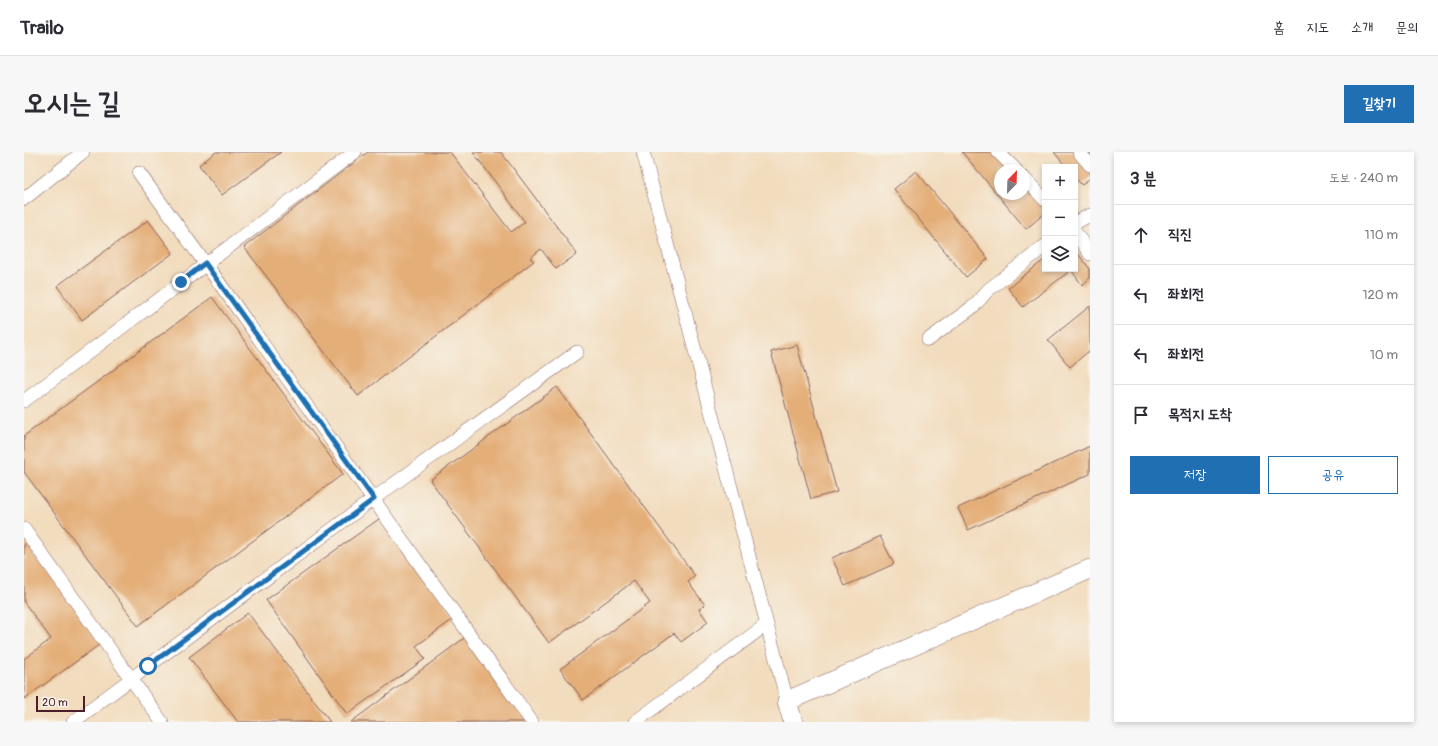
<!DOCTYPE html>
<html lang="ko">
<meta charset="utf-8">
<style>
:root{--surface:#fff;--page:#f7f7f7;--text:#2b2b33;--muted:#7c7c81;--line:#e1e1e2;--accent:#1f6fb2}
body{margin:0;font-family:Pangolin,"Poor Story",sans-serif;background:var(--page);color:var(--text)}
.controls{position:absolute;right:12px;top:12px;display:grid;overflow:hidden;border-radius:0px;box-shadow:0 2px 6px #0003}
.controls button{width:36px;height:36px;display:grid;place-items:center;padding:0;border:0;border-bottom:1px solid var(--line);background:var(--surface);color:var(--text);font:20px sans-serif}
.compass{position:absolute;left:970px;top:12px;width:36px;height:36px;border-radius:50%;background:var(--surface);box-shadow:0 2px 6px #0003;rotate:23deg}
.scale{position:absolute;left:12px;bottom:10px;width:49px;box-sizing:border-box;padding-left:4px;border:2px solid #4a1f2b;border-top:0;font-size:11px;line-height:14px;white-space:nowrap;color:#4a1f2b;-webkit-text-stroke:3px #f7f3e8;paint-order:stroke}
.stop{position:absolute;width:12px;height:12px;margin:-9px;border:3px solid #1f6fb2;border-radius:50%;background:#fff}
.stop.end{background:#1f6fb2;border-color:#fff;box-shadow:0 1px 4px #0008}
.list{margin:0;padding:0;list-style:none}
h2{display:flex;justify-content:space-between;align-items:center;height:52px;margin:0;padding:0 16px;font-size:17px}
h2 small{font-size:13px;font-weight:400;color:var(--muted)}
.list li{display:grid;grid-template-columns:26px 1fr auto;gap:12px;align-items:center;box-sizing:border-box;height:60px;padding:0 16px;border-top:1px solid var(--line)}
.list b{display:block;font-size:15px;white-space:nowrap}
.list em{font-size:13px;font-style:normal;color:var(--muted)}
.actions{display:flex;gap:8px;padding:12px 16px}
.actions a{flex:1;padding:9px 0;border:1px solid var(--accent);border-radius:0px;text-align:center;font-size:14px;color:var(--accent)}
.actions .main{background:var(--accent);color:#fff}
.icon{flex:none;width:22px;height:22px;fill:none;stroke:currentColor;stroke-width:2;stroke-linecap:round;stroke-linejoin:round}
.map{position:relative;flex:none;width:1066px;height:570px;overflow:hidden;border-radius:0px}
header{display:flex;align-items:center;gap:24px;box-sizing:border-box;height:56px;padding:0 20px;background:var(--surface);border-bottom:1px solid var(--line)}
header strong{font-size:19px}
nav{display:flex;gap:22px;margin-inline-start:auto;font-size:14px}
.intro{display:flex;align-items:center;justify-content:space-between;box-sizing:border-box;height:96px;padding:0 24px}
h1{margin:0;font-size:28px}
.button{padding:10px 18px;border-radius:0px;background:var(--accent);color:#fff;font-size:14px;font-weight:700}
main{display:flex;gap:24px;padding:0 24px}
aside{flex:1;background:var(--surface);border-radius:0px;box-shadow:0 2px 6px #0003}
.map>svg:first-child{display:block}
.building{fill:#e4ae78}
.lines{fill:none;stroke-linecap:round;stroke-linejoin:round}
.minor-casing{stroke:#85615e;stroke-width:14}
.secondary-casing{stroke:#85615e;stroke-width:20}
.minor{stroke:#fff;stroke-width:13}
.secondary{stroke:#fff;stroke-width:19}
.route{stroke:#1f6fb2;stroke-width:5}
</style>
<header>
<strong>Trailo</strong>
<nav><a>홈</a><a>지도</a><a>소개</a><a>문의</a></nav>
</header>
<div class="intro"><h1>오시는 길</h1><a class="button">길찾기</a></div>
<main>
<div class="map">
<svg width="1066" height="570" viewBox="0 0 1066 570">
<rect width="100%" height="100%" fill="#f7f3e8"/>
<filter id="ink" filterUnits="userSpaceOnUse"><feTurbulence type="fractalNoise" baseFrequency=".025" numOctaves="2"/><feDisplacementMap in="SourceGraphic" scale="8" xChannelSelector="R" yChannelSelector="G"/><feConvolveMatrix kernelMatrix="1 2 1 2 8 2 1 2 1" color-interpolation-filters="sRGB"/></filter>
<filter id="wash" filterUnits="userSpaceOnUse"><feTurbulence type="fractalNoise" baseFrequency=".012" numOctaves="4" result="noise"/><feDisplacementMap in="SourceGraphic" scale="16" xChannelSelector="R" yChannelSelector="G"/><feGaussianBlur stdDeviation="0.9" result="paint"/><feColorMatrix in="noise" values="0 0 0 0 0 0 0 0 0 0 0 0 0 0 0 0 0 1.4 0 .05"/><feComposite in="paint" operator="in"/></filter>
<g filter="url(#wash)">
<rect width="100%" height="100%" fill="#f2dcbe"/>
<g id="blocks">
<path class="building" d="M192,0H257L198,43L175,13Z
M344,0H426L487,80L501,70L449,0H477L553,102L532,117L517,97L506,106L510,109L334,244L220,95Z
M938,0H974L989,18H976V42H1000V31L1021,57V61L1002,77Z
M1030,0H1066V26L1058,33L1051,26V15H1042Z
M892,19L964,107L942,125L870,37Z
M124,68L149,101L58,168L33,134Z
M1051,98L1066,117V126L1058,133L1047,118L999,155L984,136L1021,107V117H1051Z
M188,145L319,322L114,474L0,320V284Z
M1066,154V198L1046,215L1024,188Z
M773,193L813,340L787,347L747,200Z
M533,235L671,424L664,430L681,453L675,457L684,470L657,490L650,481L559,548L536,517L626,451L610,429L525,491L406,328Z
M1066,294V322L944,378L934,356Z
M359,364L431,466L392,494L401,507L323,562L242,448Z
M856,384L870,412L821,434L808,406Z
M8,387L82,488L0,547V507L27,487L0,450V393Z
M224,461L306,570H214L165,505Z
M443,484L508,570H327Z"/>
</g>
</g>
<g filter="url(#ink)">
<use href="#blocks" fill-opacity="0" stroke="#85615e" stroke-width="1"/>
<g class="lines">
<g class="minor-casing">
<path id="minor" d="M619,0L763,549
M974,0L992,18
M1055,0L1066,13
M115,21L181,111L508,570
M1000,26L1021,48
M0,47L59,0
M1051,71L1066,63
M1051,80L1066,102
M904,188L950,154L964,138L1021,94
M0,249L331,0
M0,377L138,570
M49,570L349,347L553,200
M611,570L743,472"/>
</g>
<g class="secondary-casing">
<path id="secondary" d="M769,570L763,549L1066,417"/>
</g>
<use href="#minor" class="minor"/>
<use href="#secondary" class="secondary"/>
</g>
</g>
<g class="lines" filter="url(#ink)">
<path class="route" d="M124,514L350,347L181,111L157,130"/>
</g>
</svg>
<div class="controls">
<button>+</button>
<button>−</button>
<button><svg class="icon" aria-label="layers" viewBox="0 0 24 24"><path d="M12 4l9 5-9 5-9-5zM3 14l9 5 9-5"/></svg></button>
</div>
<svg class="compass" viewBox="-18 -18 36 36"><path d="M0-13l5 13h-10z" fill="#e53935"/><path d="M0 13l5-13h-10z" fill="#7c7c81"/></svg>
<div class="scale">20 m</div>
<div class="stop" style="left:124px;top:514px"></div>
<div class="stop end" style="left:157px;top:130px"></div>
</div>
<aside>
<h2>3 분<small>도보 · 240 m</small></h2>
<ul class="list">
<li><svg class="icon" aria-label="ahead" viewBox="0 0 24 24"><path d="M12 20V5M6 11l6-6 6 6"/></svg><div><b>직진</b></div><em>110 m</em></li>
<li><svg class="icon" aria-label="left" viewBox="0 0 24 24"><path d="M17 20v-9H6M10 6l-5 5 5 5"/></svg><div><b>좌회전</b></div><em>120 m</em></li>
<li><svg class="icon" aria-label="left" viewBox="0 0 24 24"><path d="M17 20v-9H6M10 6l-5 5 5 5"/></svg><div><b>좌회전</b></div><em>10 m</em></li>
<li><svg class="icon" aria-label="arrive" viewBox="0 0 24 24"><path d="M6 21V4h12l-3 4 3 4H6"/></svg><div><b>목적지 도착</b></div></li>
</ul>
<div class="actions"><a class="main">저장</a><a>공유</a></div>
</aside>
</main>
